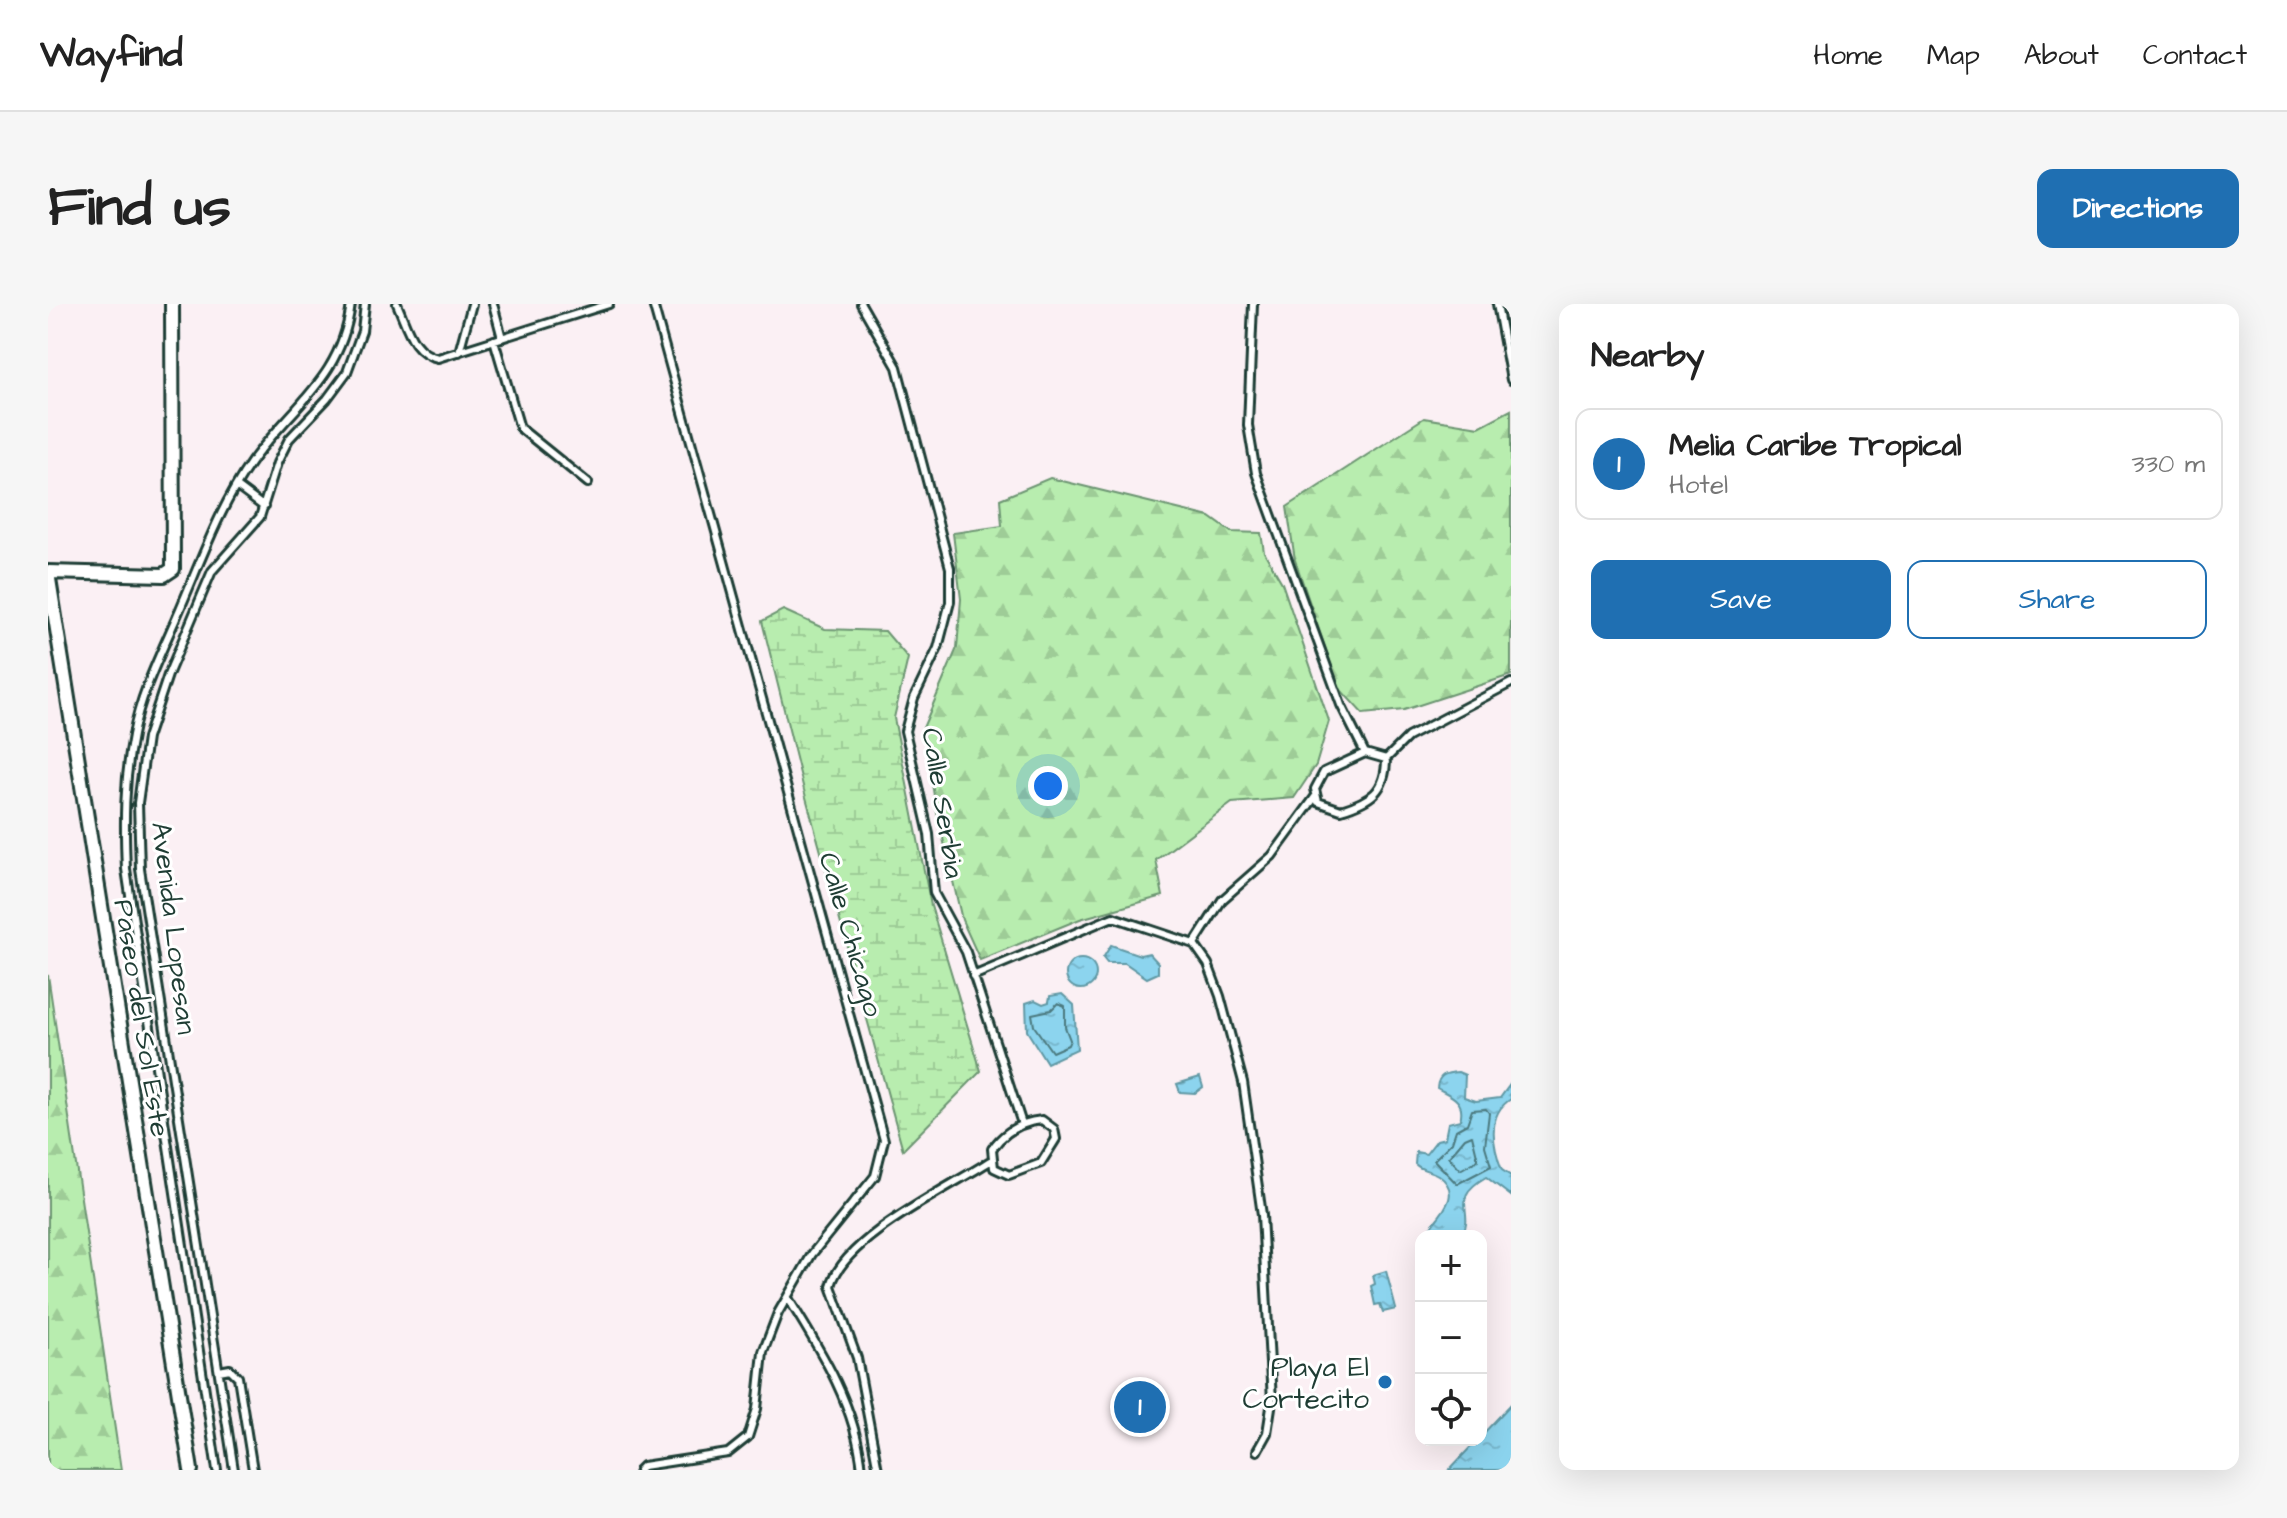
<!DOCTYPE html>
<meta charset="utf-8">
<style>
:root{--surface:#fff;--page:#f6f6f6;--text:#222;--muted:#767676;--line:#e0e0e0;--accent:#1f6fb2}
body{margin:0;font-family:"Architects Daughter",sans-serif;background:var(--page);color:var(--text)}
.controls{position:absolute;right:24px;bottom:24px;display:grid;overflow:hidden;border-radius:16px;box-shadow:0 8px 32px #0002}
.controls button{width:72px;height:72px;display:grid;place-items:center;padding:0;border:0;border-bottom:2px solid var(--line);background:var(--surface);color:var(--text);font:40px sans-serif}
.you{position:absolute;left:1000px;top:482px;width:28px;height:28px;margin:-20px;border:6px solid #fff;border-radius:50%;background:#1a73e8;box-shadow:0 0 0 12px #1a73e833}
.badge{display:grid;place-items:center;width:52px;height:52px;border-radius:50%;background:var(--accent);color:#fff;font-size:26px;font-weight:700}
.pin{position:absolute;translate:-50% -50%;border:4px solid #fff;box-shadow:0 2px 8px #0006}
.list{margin:0;padding:0;list-style:none}
h2{display:flex;justify-content:space-between;align-items:center;height:104px;margin:0;padding:0 32px;font-size:34px}
h2 small{font-size:26px;font-weight:400;color:var(--muted)}
.list li{display:grid;grid-template-columns:52px 1fr auto;gap:24px;align-items:center;box-sizing:border-box;height:112px;margin:0 16px 16px;padding:0 16px;border:2px solid var(--line);border-radius:16px}
.list b{display:block;font-size:30px;white-space:nowrap}
.list p{margin:0;font-size:26px;white-space:nowrap;color:var(--muted)}
.list em{font-size:26px;font-style:normal;color:var(--muted)}
.actions{display:flex;gap:16px;padding:24px 32px}
.actions a{flex:1;padding:18px 0;border:2px solid var(--accent);border-radius:16px;text-align:center;font-size:28px;color:var(--accent)}
.actions .main{background:var(--accent);color:#fff}
.icon{flex:none;width:44px;height:44px;fill:none;stroke:currentColor;stroke-width:2;stroke-linecap:round;stroke-linejoin:round}
.map{position:relative;flex:none;width:1463px;height:1166px;overflow:hidden;border-radius:16px}
header{display:flex;align-items:center;gap:48px;box-sizing:border-box;height:112px;padding:0 40px;background:var(--surface);border-bottom:2px solid var(--line)}
header strong{font-size:38px}
nav{display:flex;gap:44px;margin-inline-start:auto;font-size:28px}
.intro{display:flex;align-items:center;justify-content:space-between;box-sizing:border-box;height:192px;padding:0 48px}
h1{margin:0;font-size:56px}
.button{padding:20px 36px;border-radius:16px;background:var(--accent);color:#fff;font-size:28px;font-weight:700}
main{display:flex;gap:48px;padding:0 48px}
aside{flex:1;background:var(--surface);border-radius:16px;box-shadow:0 8px 32px #0002}
.map>svg:first-child{display:block}
.forest{fill:url(#forest-firs);stroke:#6c9572;stroke-width:2}
.wetland{fill:url(#wetland-marsh);stroke:#6c9572;stroke-width:2}
.water{fill:url(#water-ripples);stroke:#6098a4;stroke-width:2}
.lines{fill:none;stroke-linecap:round;stroke-linejoin:round}
.shore{stroke:#4b797e;stroke-width:2}
.service-casing{stroke:#1f3d34;stroke-width:12}
.minor-casing{stroke:#1f3d34;stroke-width:18}
.service{stroke:#fff;stroke-width:6}
.minor{stroke:#fff;stroke-width:12}
.poi-dot{fill:#1f6fb2;stroke:#fff;stroke-width:3}
.labels{text-anchor:middle;stroke-width:6;stroke-linejoin:round;paint-order:stroke}
.street-label{font-size:28px;fill:#1f3d34;stroke:#fff}
.poi-label{font-size:28px;fill:#1f3d34;stroke:#fff;text-anchor:end}
</style>
<header>
<strong>Wayfind</strong>
<nav><a>Home</a><a>Map</a><a>About</a><a>Contact</a></nav>
</header>
<div class="intro"><h1>Find us</h1><a class="button">Directions</a></div>
<main>
<div class="map">
<svg width="1463" height="1166" viewBox="0 0 1463 1166">
<defs>
<pattern id="forest-firs" width="22" height="20" patternUnits="userSpaceOnUse" patternTransform="scale(2)"><rect width="22" height="20" fill="#b8edaf"/><path d="M5 1l3.5 6h-7zM16 11l3.5 6h-7z" fill="#9ecc97"/></pattern>
<pattern id="wetland-marsh" width="20" height="14" patternUnits="userSpaceOnUse" patternTransform="scale(2)"><rect width="20" height="14" fill="#b8edaf"/><path d="M1 5h8M5 5V1M11 12h8M15 12V8" fill="none" stroke="#9ecc97"/></pattern>
<pattern id="water-ripples" width="26" height="14" patternUnits="userSpaceOnUse" patternTransform="scale(2)"><rect width="26" height="14" fill="#8cd4ee"/><path d="M2 4q2-2 4 0t4 0M15 11q2-2 4 0t4 0" fill="none" stroke="#78b7cd"/></pattern>
</defs>
<rect width="100%" height="100%" fill="#fbf0f4"/>
<filter id="ink" filterUnits="userSpaceOnUse"><feTurbulence type="fractalNoise" baseFrequency=".0125" numOctaves="2"/><feDisplacementMap in="SourceGraphic" scale="16" xChannelSelector="R" yChannelSelector="G"/><feConvolveMatrix kernelMatrix="1 2 1 2 8 2 1 2 1" color-interpolation-filters="sRGB"/></filter>
<g filter="url(#ink)">
<path class="forest" d="M1463,106V371L1356,406L1315,410L1291,384L1247,256L1239,203L1376,114L1431,123Z
M1002,174L1162,213L1183,228L1213,229L1216,248L1234,279L1281,417L1268,461L1246,494L1184,499L1108,556L1115,592L1032,615L932,656L914,616L888,504L875,424L909,344L913,295L905,229L954,222L952,195Z
M0,671L73,1166H0Z"/>
<path class="wetland" d="M735,306L777,325L837,327L860,354L846,414L883,602L933,767L855,846L756,486L714,317Z"/>
<path class="water" d="M1063,641L1092,651L1101,649L1110,659V669L1099,674L1077,659H1059L1055,654Z
M1018 670a15 15 0 1 1 30 0a15 15 0 1 1-30 0Z
M1014,690L1026,701L1029,745L999,759L979,727L978,699L987,696L995,700L1001,698L1002,692Z
M1410,768L1417,771L1416,793L1428,797L1452,794L1463,779V795C1438,810 1445,843 1454,866L1463,872V892L1438,873C1400,895 1428,905 1414,932H1376C1387,914 1419,891 1390,871C1382,866 1374,867 1367,860L1368,848L1378,850L1389,836L1397,834L1400,819L1412,816C1418,796 1403,792 1389,784C1390,770 1398,769 1410,768Z
M1152,773L1155,783L1147,789L1132,788L1129,780Z
M1338,967L1348,1005L1335,1008L1332,1000L1327,1001L1323,982L1327,980L1325,971Z
M1463,1100V1166H1401Z"/>
<g class="lines">
<path class="shore" d="M1010,699L1017,702V723L1022,736L1020,741L1004,748L986,722L984,710L1003,706Z
M1438,805L1441,809L1437,842L1443,862L1409,880L1386,856L1404,838L1408,826L1419,820L1424,806Z
M1424,831L1430,856L1412,866L1401,853L1417,834Z"/>
<g class="service-casing">
<path id="service" d="M349,0C359,22 364,49 390,54L561,0
M445,0L454,34
M813,0L849,63L902,264V298L890,344L866,394L857,427L881,530L886,589L918,648L974,820
M1205,0L1200,121L1208,169L1293,401L1317,449
M1449,0L1463,76
M446,36L472,124L540,179
M411,48L424,0
M188,182L216,203
M1317,449L1338,455C1338,488 1322,497 1293,506L1270,498L1267,485L1276,468Z
M1338,455L1360,433L1463,379
M1146,640L1174,596L1224,552L1267,493
M925,672L1065,613L1146,640L1160,660L1172,692L1195,778L1214,911L1224,1097L1219,1129L1209,1147
M994,816L1006,825L1008,835L993,859L961,871L946,864L944,845C956,828 972,818 994,816Z
M740,994C773,1047 808,1102 814,1166
M171,1067L182,1065L190,1073L205,1166
M169,1166L78,565C76,519 76,476 85,431C93,387 115,345 132,305C154,254 172,202 204,157C244,102 294,74 303,0
M186,1166L92,565L90,499L99,434L120,371L164,267L212,213L229,159L241,135L279,95L299,68L314,27L317,0
M591,1166L595,1162L680,1149L700,1133L709,1105L715,1048L730,1009L764,950L827,872L836,836L605,0
M830,1166L809,1054L783,982C795,934 901,884 942,857"/>
</g>
<g class="minor-casing">
<path id="minor" d="M0,268L116,271L125,265L124,0
M0,269L143,1166"/>
</g>
<use href="#service" class="service"/>
<use href="#minor" class="minor"/>
</g>
</g>
<circle class="poi-dot" cx="1337" cy="1078" r="8"/>
<g class="labels">
<g class="street-label">
<text transform="translate(896 499) rotate(81)" y="10">Calle Serbia</text>
<text transform="translate(127 624) rotate(83)" y="10">Avenida Lopesan</text>
<text transform="translate(804 630) rotate(74)" y="10">Calle Chicago</text>
<text transform="translate(95 714) rotate(81)" y="10">Paseo del Sol Este</text>
</g>
<g class="poi-label">
<text x="1321" y="1072">Playa El<tspan x="1321" dy="32">Cortecito</tspan></text>
</g>
</g>
</svg>
<div class="controls">
<button>+</button>
<button>−</button>
<button><svg class="icon" aria-label="locate" viewBox="0 0 24 24"><circle cx="12" cy="12" r="6"/><path d="M12 2v4M12 18v4M2 12h4M18 12h4"/></svg></button>
</div>
<div class="you"></div>
<div class="pin badge" style="left:1092px;top:1103px">1</div>
</div>
<aside>
<h2>Nearby<small></small></h2>
<ul class="list">
<li><span class="badge">1</span><div><b>Melia Caribe Tropical</b><p>Hotel</p></div><em>330 m</em></li>
</ul>
<div class="actions"><a class="main">Save</a><a>Share</a></div>
</aside>
</main>
